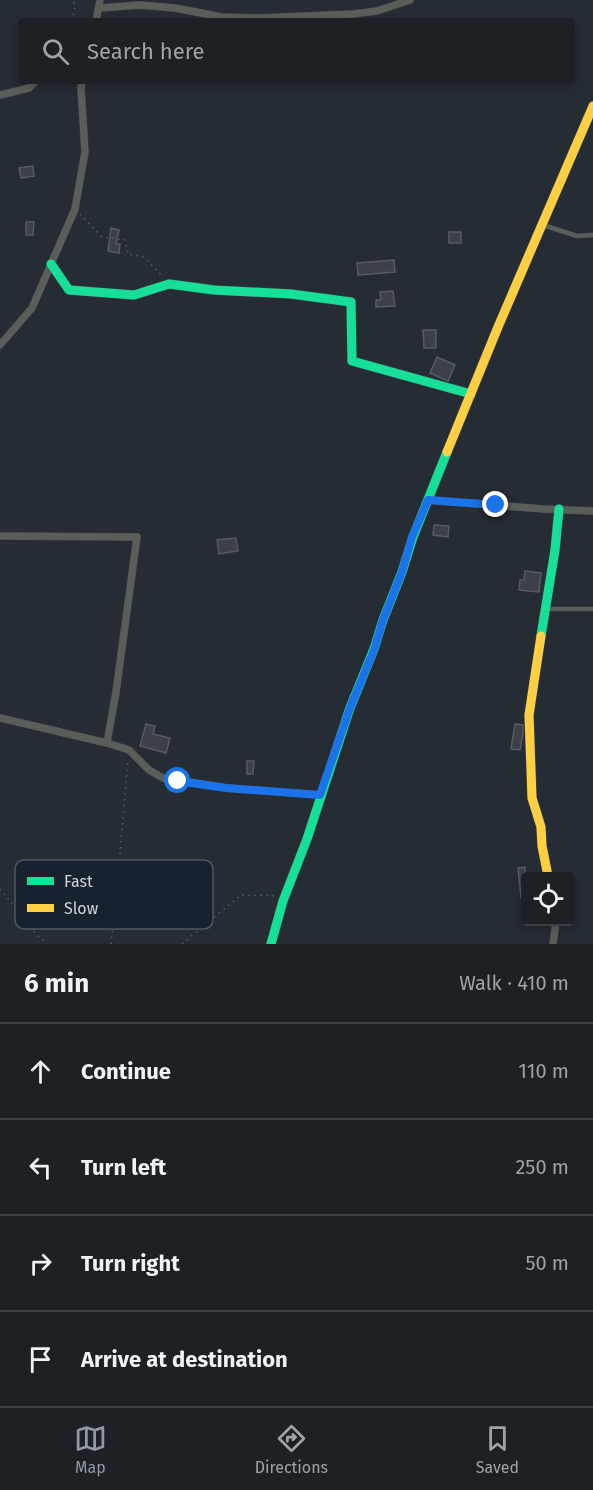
<!DOCTYPE html>
<meta charset="utf-8">
<style>
:root{--surface:#1c2126;--page:#292e32;--text:#f1f3f6;--muted:#a0a3a7;--line:#3a3e43;--accent:#9399a2}
body{margin:0;font-family:"Fira Sans",sans-serif;background:var(--page);color:var(--text)}
.controls{position:absolute;right:18px;bottom:18px;display:grid;overflow:hidden;border-radius:6px;box-shadow:0 3px 9px #0003}
.controls button{width:54px;height:54px;display:grid;place-items:center;padding:0;border:0;border-bottom:2px solid var(--line);background:var(--surface);color:var(--text);font:30px sans-serif}
.stop{position:absolute;width:18px;height:18px;margin:-14px;border:4px solid #1a73e8;border-radius:50%;background:#fff}
.stop.end{background:#1a73e8;border-color:#fff;box-shadow:0 2px 6px #0008}
.list{margin:0;padding:0;list-style:none}
h2{display:flex;justify-content:space-between;align-items:center;height:78px;margin:0;padding:0 24px;font-size:26px}
h2 small{font-size:20px;font-weight:400;color:var(--muted)}
.list li{display:grid;grid-template-columns:39px 1fr auto;gap:18px;align-items:center;box-sizing:border-box;height:96px;padding:0 24px;border-top:2px solid var(--line)}
.list b{display:block;font-size:22px;white-space:nowrap}
.list em{font-size:20px;font-style:normal;color:var(--muted)}
.icon{flex:none;width:33px;height:33px;fill:none;stroke:currentColor;stroke-width:2;stroke-linecap:round;stroke-linejoin:round}
.map{position:relative;flex:none;width:593px;height:944px;overflow:hidden}
.search{position:absolute;background:var(--surface);box-shadow:0 3px 9px #0003;left:18px;right:18px;top:18px;height:66px;display:flex;align-items:center;gap:15px;box-sizing:border-box;padding:0 21px;border-radius:6px;color:var(--muted);font-size:22px}
.sheet{height:462px;background:var(--surface)}
nav{display:flex;justify-content:space-around;align-items:center;box-sizing:border-box;height:84px;border-top:2px solid var(--line);background:var(--surface);font-size:16px;color:var(--muted)}
nav a{display:grid;justify-items:center;gap:3px}
nav .on{color:var(--accent)}
.map>svg:first-child{display:block}
.building{fill:#3d4147;stroke:#565b61;stroke-width:1.5}
.lines{fill:none;stroke-linecap:round;stroke-linejoin:round}
.lane-casing{stroke:#42474d;stroke-width:5}
.street-casing{stroke:#42474d;stroke-width:8}
.fast-casing{stroke:#42474d;stroke-width:10}
.slow-casing{stroke:#42474d;stroke-width:10}
.path{stroke:#595d5a;stroke-width:1.5;stroke-dasharray:1.5 4.5;stroke-linecap:butt}
.lane{stroke:#5a5e58;stroke-width:4}
.street{stroke:#5a5e58;stroke-width:7}
.fast{stroke:#16e098;stroke-width:9}
.slow{stroke:#ffcf43;stroke-width:9}
.route{stroke:#1a73e8;stroke-width:8}
.key{fill:#18222e;stroke:#4f5763;stroke-width:1.5}
.key-label{font-size:16px;fill:#ced4dd}
</style>
<div class="map">
<svg width="593" height="944" viewBox="0 0 593 944">
<rect width="100%" height="100%" fill="#262c33"/>
<path class="building" d="M33,166L34,176L21,178L19,168Z
M26,222H34L33,235H26Z
M111,228L119,230L116,244H120L119,253L108,251Z
M449,232H461V243H449Z
M394,260L395,272L358,275L357,263Z
M393,291L395,306L376,307V300H381L380,292Z
M423,330H436V348H424Z
M437,357L455,365L448,381L430,373Z
M434,525L449,526L448,537L433,535Z
M236,538L238,551L219,554L217,540Z
M525,571L541,573L539,592L519,590L520,580H524Z
M146,724L155,726L153,734L170,738L166,753L140,746Z
M515,724L523,725V733L520,750L511,749Z
M247,761H254L253,774H247Z
M525,867V897H521L518,868Z"/>
<g class="lines">
<g class="lane-casing">
<path id="lane" d="M543,225L577,236L593,235
M547,609H593"/>
</g>
<g class="street-casing">
<path id="street" d="M99,8L140,5L175,8L222,17L260,18L353,14L377,11L410,0
M96,21L100,0
M0,95L29,88L36,81
M0,345L32,308L75,209L85,152L81,88L82,81
M428,500L544,509L593,511
M0,536L137,537L116,692L107,743
M0,718L107,743L129,750L149,770L163,778L227,788L320,795
M553,944L556,922"/>
</g>
<g class="fast-casing">
<path id="fast" d="M51,264L69,290L134,295L169,284L214,290L291,294L351,302L352,361L471,394
M541,636L555,550L559,509
M271,944L283,901L307,839L350,708L374,649L383,620L402,572L413,537L447,452"/>
</g>
<g class="slow-casing">
<path id="slow" d="M447,452L498,327L593,106
M541,636L529,715L532,798L541,827L542,846L548,876"/>
</g>
<path class="path" d="M72,21L75,7L73,0
M80,214L102,237L125,240L128,254L144,257L162,276
M0,889L38,936L47,944
M111,944L118,876L128,760
M182,944L241,895L277,896"/>
<use href="#lane" class="lane"/>
<use href="#street" class="street"/>
<use href="#fast" class="fast"/>
<use href="#slow" class="slow"/>
</g>
<g class="lines">
<path class="route" d="M178,781L226,788L320,795L350,708L374,650L383,620L402,572L412,537L428,500L496,505"/>
</g>
<rect x="15" y="860" width="198" height="69" rx="9" class="key"/>
<rect x="27" y="877" width="27" height="8" fill="#16e098"/>
<rect x="27" y="904" width="27" height="8" fill="#ffcf43"/>
<g class="key-label">
<text x="64" y="887">Fast</text>
<text x="64" y="914">Slow</text>
</g>
</svg>
<div class="controls">
<button><svg class="icon" aria-label="locate" viewBox="0 0 24 24"><circle cx="12" cy="12" r="6"/><path d="M12 2v4M12 18v4M2 12h4M18 12h4"/></svg></button>
</div>
<div class="stop" style="left:178px;top:781px"></div>
<div class="stop end" style="left:496px;top:505px"></div>
<div class="search"><svg class="icon" aria-label="search" viewBox="0 0 24 24"><circle cx="10" cy="10" r="6"/><path d="M15 15l6 6"/></svg>Search here</div>
</div>
<section class="sheet">
<h2>6 min<small>Walk · 410 m</small></h2>
<ul class="list">
<li><svg class="icon" aria-label="ahead" viewBox="0 0 24 24"><path d="M12 20V5M6 11l6-6 6 6"/></svg><div><b>Continue</b></div><em>110 m</em></li>
<li><svg class="icon" aria-label="left" viewBox="0 0 24 24"><path d="M17 20v-9H6M10 6l-5 5 5 5"/></svg><div><b>Turn left</b></div><em>250 m</em></li>
<li><svg class="icon" aria-label="right" viewBox="0 0 24 24"><path d="M7 20v-9h11M14 6l5 5-5 5"/></svg><div><b>Turn right</b></div><em>50 m</em></li>
<li><svg class="icon" aria-label="arrive" viewBox="0 0 24 24"><path d="M6 21V4h12l-3 4 3 4H6"/></svg><div><b>Arrive at destination</b></div></li>
</ul>
</section>
<nav>
<a class="on"><svg class="icon" aria-label="map" viewBox="0 0 24 24"><path d="M3 6l6-2 6 2 6-2v14l-6 2-6-2-6 2zM9 4v14M15 6v14"/></svg>Map</a>
<a><svg class="icon" aria-label="directions" viewBox="0 0 24 24"><path d="M12 3l9 9-9 9-9-9zM9 14v-3h6M13 9l2 2-2 2"/></svg>Directions</a>
<a><svg class="icon" aria-label="saved" viewBox="0 0 24 24"><path d="M7 4h10v16l-5-4-5 4z"/></svg>Saved</a>
</nav>
